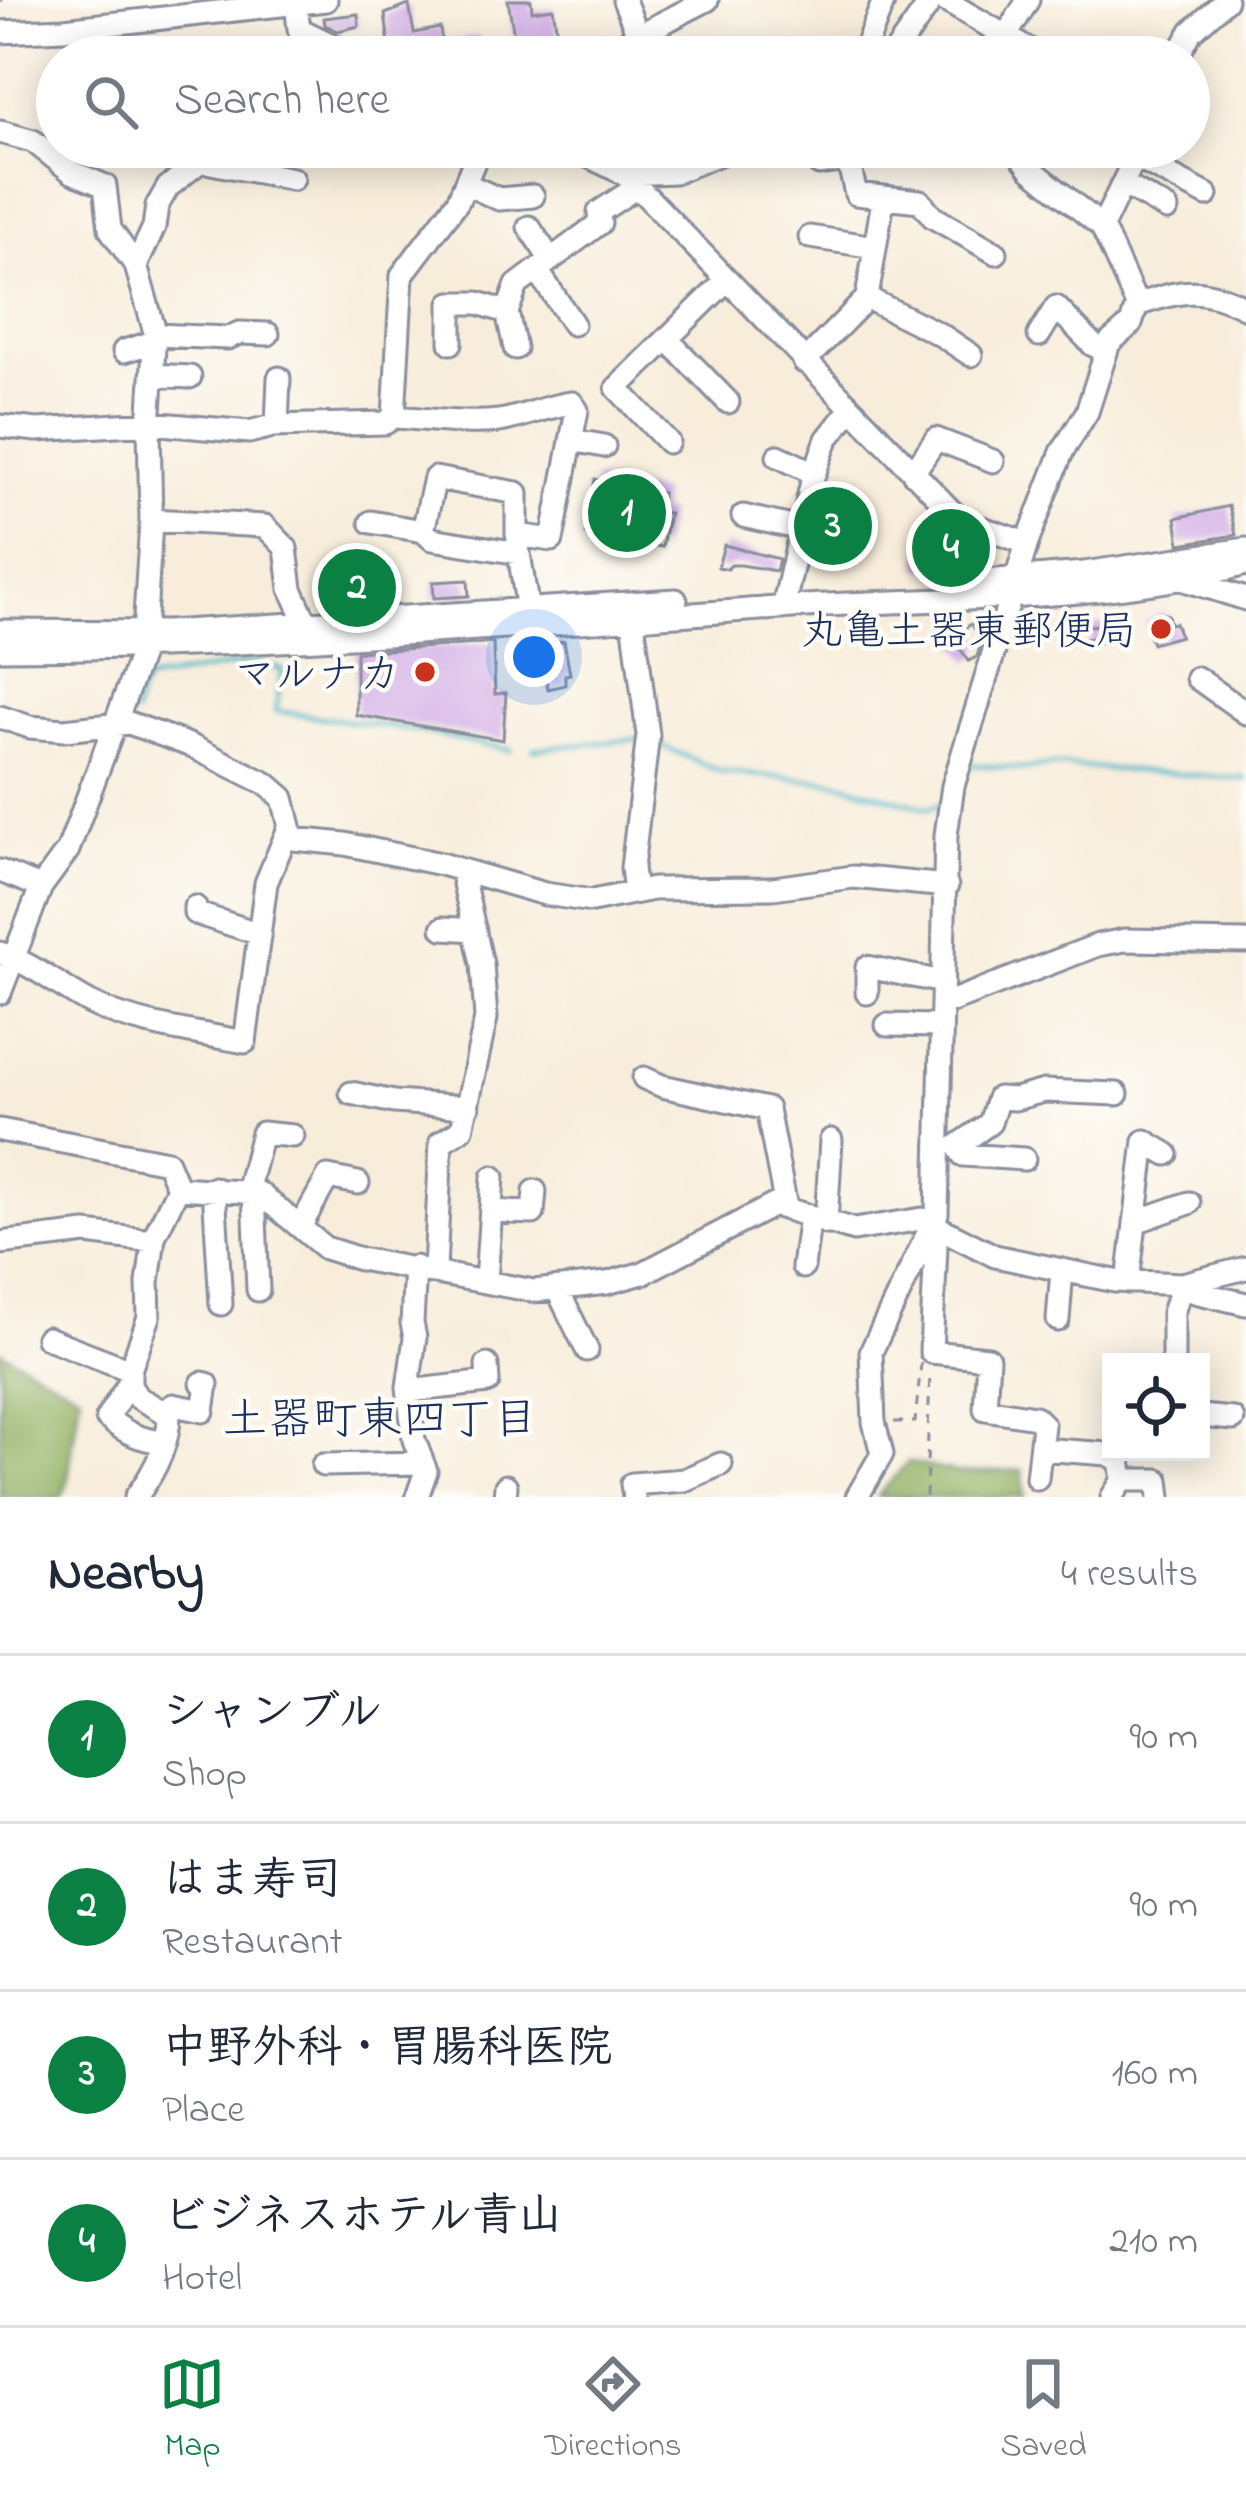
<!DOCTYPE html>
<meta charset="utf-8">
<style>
:root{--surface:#fff;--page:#f2f2f3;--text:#1f2937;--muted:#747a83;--line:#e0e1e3;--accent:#0b8043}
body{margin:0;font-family:"Indie Flower","Klee One",sans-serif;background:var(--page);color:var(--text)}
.controls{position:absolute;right:36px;bottom:36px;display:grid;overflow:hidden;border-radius:0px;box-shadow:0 6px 30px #0003}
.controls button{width:108px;height:108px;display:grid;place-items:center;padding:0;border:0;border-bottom:3px solid var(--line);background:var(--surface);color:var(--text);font:60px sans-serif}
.you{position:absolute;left:534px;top:657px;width:42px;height:42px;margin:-30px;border:9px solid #fff;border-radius:50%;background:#1a73e8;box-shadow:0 0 0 18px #1a73e833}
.badge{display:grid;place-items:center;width:78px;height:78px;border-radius:50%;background:var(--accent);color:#fff;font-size:39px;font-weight:700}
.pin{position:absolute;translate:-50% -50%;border:6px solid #fff;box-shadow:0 3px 12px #0006}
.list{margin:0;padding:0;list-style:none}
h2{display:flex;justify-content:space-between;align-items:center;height:156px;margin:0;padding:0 48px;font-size:51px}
h2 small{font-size:39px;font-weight:400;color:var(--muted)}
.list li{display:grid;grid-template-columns:78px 1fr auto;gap:36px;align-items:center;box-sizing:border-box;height:168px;padding:0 48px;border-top:3px solid var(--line)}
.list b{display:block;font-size:45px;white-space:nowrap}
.list p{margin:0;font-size:39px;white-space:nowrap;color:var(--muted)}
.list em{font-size:39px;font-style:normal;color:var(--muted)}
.icon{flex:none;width:66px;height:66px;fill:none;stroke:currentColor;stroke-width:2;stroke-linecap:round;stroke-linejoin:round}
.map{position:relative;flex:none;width:1246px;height:1497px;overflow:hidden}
.search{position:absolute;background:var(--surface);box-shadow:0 6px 30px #0003;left:36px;right:36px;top:36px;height:132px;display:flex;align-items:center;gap:30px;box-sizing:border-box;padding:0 42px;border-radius:66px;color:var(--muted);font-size:45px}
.sheet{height:828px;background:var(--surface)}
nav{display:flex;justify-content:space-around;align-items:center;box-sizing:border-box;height:168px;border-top:3px solid var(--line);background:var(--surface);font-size:33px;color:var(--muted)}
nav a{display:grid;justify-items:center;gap:6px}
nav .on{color:var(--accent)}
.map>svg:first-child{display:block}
.forest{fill:#91b062;stroke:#567060;stroke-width:3}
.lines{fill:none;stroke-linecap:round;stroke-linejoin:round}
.stream{stroke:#4db8ca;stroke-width:4.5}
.building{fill:#cea5e5}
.minor-casing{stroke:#8a8e9c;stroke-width:27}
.path{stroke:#8a8e9c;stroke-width:3;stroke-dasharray:9 9;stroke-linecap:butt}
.minor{stroke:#fff;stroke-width:21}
.poi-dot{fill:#c8321e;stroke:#fdfcf7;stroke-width:4.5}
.labels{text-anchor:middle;stroke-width:9;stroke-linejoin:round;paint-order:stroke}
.poi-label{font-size:42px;fill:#1b2f5e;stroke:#fdfcf7;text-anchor:end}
.neighbourhood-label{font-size:45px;fill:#1b2f5e;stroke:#fdfcf7}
</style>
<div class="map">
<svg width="1246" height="1497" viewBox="0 0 1246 1497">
<rect width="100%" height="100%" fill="#fdfcf7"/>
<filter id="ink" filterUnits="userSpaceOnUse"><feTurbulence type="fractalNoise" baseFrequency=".00833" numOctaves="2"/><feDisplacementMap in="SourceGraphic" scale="24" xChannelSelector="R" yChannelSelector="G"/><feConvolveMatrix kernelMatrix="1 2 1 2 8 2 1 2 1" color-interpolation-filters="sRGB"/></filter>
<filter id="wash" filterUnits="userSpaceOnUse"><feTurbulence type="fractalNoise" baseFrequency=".004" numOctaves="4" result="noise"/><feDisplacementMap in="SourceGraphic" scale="48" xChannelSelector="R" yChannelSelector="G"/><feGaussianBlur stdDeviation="2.7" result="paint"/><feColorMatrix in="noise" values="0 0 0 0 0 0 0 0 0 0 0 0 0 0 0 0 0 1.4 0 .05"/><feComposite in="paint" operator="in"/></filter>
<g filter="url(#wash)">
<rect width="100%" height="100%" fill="#f8eddb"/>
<path class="forest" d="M0,1351L80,1394L67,1485L61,1497H0Z
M908,1462L958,1473L1022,1470L1025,1497H877Z"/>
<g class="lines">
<path class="stream" d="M135,715L140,692L148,681L252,662L282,669L276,711L412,730L511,750
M658,744L721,772L836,782L927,808L942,804
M533,749L639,739
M965,764L1023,769L1055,765L1246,779"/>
</g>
<g id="blocks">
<path class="building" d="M508,0H531L532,11L553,8L561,57H529V51L517,54Z
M409,5L414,33L440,28L442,42L477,36L480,57H400L403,50L390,52L385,14Z
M358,14L359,26L338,31L325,25L324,18Z
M595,479L662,493L659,512L669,513L662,547L586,534Z
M831,496L856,509L831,556L825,553L821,562L810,558L822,506L826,507Z
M1229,506L1236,535L1180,544L1176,518Z
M962,537L979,543L980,565L919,569V553H924L923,544L956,542V538Z
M724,545L779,559L776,571L741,565H730L728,569L718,567Z
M376,560L379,602L339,605L336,563Z
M468,580L469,596L434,598L433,582Z
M1161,613L1168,615L1170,624L1175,623L1180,636L1152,644L1145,622Z
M1124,622L1127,639L1091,644L1090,638L1065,642L1063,629Z
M959,624L963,630L971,624L982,639L977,657L969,661L948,632Z
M564,641L570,674L565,675V685L548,689L538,644Z
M493,643L495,694L506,693L503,740L356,715V652Z"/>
</g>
</g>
<g filter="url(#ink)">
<use href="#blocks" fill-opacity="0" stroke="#8a8e9c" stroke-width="3"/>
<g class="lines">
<g class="minor-casing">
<path id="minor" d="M624,0L638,35
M944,0L1042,57
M296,4L299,29L357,57
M0,32L64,29L326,0
M1006,36L1028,0
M893,55L932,0
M598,56L707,0
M858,57L866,46L884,0
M1177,57L1191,32L1226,0
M0,132L33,141L72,172L105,186L110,229L136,266L155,332L149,427L151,522L143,649L68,850L41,887L0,993
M480,147L458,201L402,275L394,417C429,419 465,425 499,421C525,417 546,406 572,403L577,410L552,540L517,535V493L435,478L423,531L432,539L519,553L530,624
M569,147L625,174L961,521L1027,543
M1135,157L1207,195
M848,160L856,194L920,201L933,217L996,253
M201,161L293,179
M819,164L848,160L860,147
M625,174L675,172L737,147
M466,184L499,199L533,196
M1123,184L1167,209
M529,227L551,260
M1102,227L1140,147
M810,237L875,247
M136,266L154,227L157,206L168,187L218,147
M537,270L573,324
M867,298L941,335L971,355
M1137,305C1182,290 1201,285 1246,308
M507,312L515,348
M155,335L228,338L239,333L268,334
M1039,335L1056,307L1093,345L1106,351
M667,339L728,402
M451,343V303H478L507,312L517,285L600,223L599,212L637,187
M124,351L154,342
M804,362L867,298L882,206
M152,375L190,377
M0,426L37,430L150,423L249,432L273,426L385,423L394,417
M277,426L279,378
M571,440L604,446
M668,442L617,388L726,281
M778,456L814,473
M913,473L936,439L993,461
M743,516L801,529
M151,520L265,526L286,548L291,589L307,624
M371,522L423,531
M1185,580L1246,599
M971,582L1084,573L1246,549
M631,604L648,735L632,868L635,892
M783,608L813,477L827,439L850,410
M0,631L166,632L676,600
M0,649C265,648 528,625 792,607C942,597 1100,603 1246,564
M1197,678L1246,713
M0,717L30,727L64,730L129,723L189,745L267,784L283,798L293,839L345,844L441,864L545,894L592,901L653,889L773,888L853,877L947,886
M0,871L41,887
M195,907V913L260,934
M443,928L475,930
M0,953C33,964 60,987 90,1003C136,1026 195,1032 245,1042L266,883L289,828
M867,993V967L943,982
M942,1005L1098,945L1125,940L1246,942
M887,1025L941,1026
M644,1078L662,1086L767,1109L786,1207
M351,1093L394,1102L468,1107
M0,1130L167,1162L178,1188
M1024,1159L963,1155L957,1146L990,1123L998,1098L1015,1099L1044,1091L1117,1094
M178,1188L259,1193L325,1248L360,1259L534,1291L607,1283L643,1273L774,1205L854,1230L922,1219L995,1256L1115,1281L1182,1284L1246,1268
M214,1188L221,1304
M247,1192L262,1133L293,1136
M254,1193L258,1290
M491,1211L533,1213L535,1191
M1135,1222L1189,1203
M826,1223L831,1140
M931,1225L936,1246L931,1352L988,1358L985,1409L1035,1417L1043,1425L1037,1478
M300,1227L328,1177L358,1183
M0,1243L86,1233L153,1241
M415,1267L412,1323L415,1338L408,1387L414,1440L426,1471L417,1497
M803,1267L810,1216
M435,1270L441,1142L462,1129L486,1018L482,964L461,870
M486,1282L493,1177
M1128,1282L1145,1141L1167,1154
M557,1289L587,1350
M1058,1320L1062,1270
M47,1338L130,1370
M1173,1362V1313L1182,1284L1195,1292L1246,1304
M130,1381L107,1418C126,1433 140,1440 165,1442
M409,1391L488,1382L487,1365
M164,1412L173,1405L203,1411L207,1384L202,1383
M1201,1416L1233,1419
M1041,1449L1108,1454L1120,1461L1123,1480L1112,1497
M323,1465L422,1463
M1123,1480H1158L1160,1497
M136,1497C153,1474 169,1444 169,1415L137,1397L130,1385V1370L149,1317L148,1283L154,1237L178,1188
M505,1497L506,1486
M634,1497L632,1484L684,1480L721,1464
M857,1497L882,1454L874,1422L871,1352L937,1214L946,835L953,786L1027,543L1062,452L1087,412L1109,343L1131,324L1137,305L1102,227L1031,169L1014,147"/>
</g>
<path class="path" d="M0,1L2,0
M894,1422H915L921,1363
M926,1497L930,1372"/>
<use href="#minor" class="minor"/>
</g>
</g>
<g class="poi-dot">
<circle cx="1161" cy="629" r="12"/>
<circle cx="425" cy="672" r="12"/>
</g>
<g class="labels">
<g class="poi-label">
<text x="1137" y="644">丸亀土器東郵便局</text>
<text x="401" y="687">マルナカ</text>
</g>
<g class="neighbourhood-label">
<text x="380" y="1433">土器町東四丁目</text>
</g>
</g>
</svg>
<div class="controls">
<button><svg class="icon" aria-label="locate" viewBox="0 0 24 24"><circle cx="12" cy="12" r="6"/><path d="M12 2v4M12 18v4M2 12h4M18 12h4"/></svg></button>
</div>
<div class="you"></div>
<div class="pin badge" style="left:627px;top:513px">1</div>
<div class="pin badge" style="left:357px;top:588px">2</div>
<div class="pin badge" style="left:833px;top:526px">3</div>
<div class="pin badge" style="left:951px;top:548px">4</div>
<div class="search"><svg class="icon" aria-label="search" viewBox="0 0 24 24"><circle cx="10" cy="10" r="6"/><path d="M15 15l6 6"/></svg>Search here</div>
</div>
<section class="sheet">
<h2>Nearby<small>4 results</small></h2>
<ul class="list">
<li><span class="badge">1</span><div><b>シャンブル</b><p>Shop</p></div><em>90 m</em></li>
<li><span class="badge">2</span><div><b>はま寿司</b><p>Restaurant</p></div><em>90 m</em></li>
<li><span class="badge">3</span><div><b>中野外科・胃腸科医院</b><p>Place</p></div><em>160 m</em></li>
<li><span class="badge">4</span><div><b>ビジネスホテル青山</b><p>Hotel</p></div><em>210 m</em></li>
</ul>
</section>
<nav>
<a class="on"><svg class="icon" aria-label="map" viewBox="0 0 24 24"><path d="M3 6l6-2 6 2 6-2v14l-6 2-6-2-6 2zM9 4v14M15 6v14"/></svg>Map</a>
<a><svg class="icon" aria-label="directions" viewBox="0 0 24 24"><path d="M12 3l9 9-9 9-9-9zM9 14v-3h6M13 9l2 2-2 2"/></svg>Directions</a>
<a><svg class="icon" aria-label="saved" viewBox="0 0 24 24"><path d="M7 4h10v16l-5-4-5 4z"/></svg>Saved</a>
</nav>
